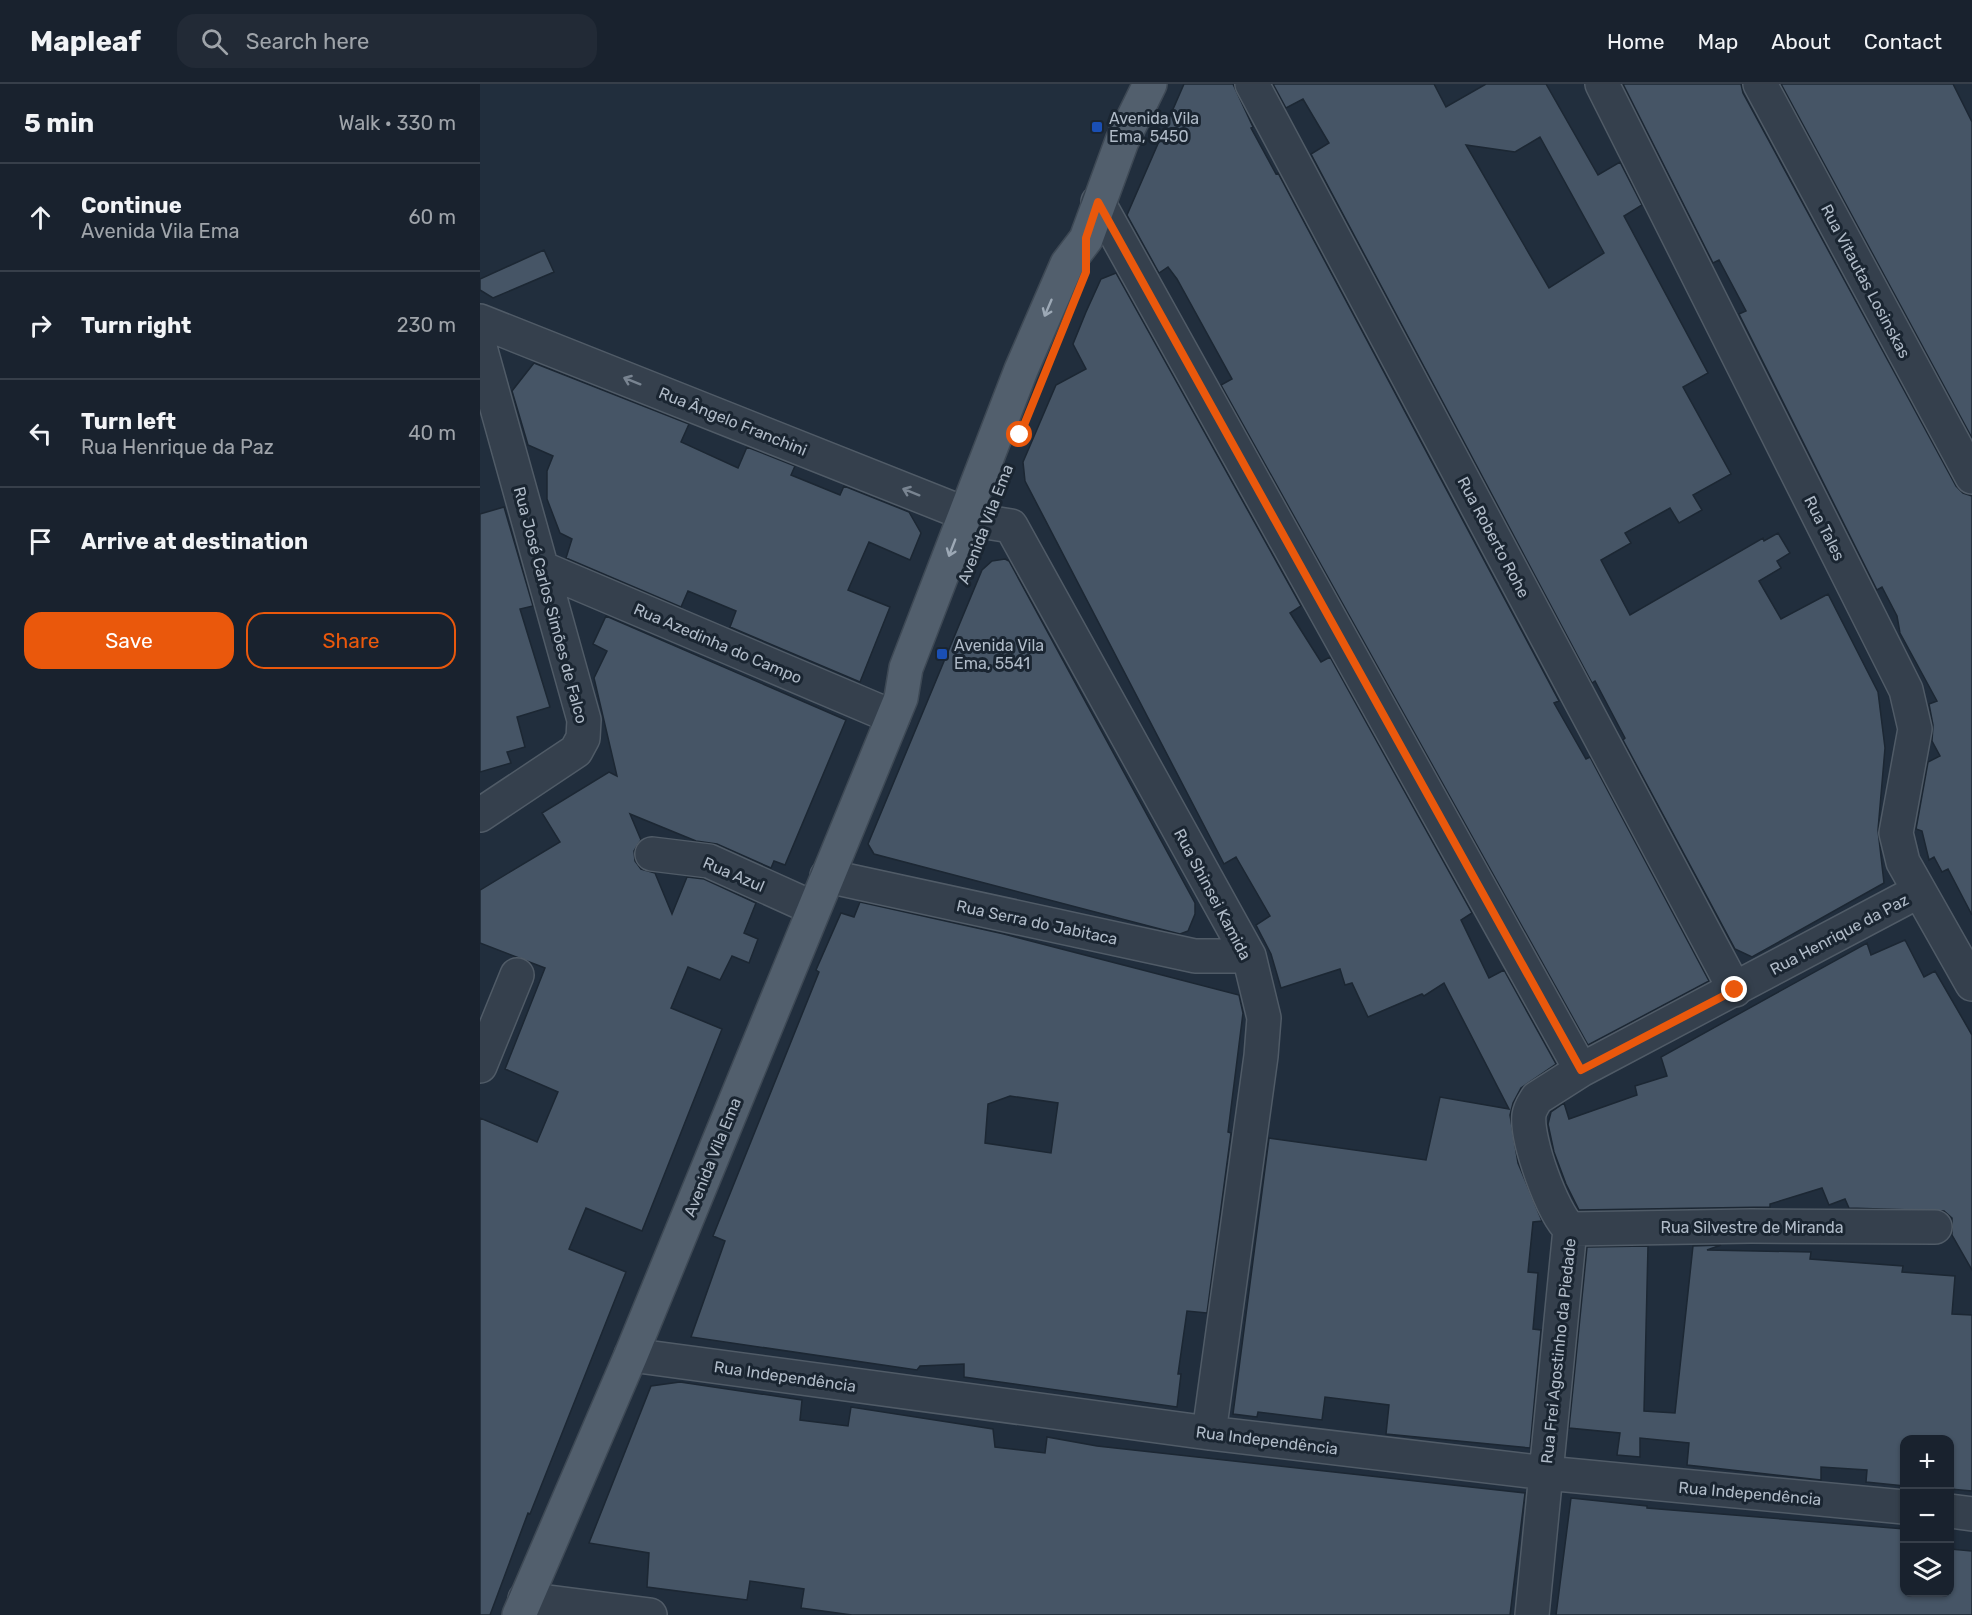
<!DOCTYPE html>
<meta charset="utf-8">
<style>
:root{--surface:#19222e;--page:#222a36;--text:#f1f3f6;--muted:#9fa4aa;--line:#373f4a;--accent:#ea580c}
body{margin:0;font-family:Rubik,sans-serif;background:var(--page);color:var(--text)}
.controls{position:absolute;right:18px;bottom:18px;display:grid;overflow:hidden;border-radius:12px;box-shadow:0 2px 4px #0004}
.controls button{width:54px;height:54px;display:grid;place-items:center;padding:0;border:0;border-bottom:2px solid var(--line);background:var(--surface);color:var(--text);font:30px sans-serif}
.stop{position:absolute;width:18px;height:18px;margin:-14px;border:4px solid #ea580c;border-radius:50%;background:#fff}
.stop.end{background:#ea580c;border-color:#fff;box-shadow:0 2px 6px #0008}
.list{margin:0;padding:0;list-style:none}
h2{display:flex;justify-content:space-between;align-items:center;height:78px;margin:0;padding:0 24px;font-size:26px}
h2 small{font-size:20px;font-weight:400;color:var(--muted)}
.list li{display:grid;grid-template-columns:39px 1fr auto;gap:18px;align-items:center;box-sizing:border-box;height:108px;padding:0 24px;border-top:2px solid var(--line)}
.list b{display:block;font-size:22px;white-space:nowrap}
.list p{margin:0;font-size:20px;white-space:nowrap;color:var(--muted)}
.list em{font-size:20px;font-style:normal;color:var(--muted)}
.actions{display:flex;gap:12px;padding:18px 24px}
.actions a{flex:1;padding:14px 0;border:2px solid var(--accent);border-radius:18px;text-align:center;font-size:21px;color:var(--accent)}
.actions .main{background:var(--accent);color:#fff}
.icon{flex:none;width:33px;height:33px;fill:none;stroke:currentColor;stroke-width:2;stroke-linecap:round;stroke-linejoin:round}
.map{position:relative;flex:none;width:1492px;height:1531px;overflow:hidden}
header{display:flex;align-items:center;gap:36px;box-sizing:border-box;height:84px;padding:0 30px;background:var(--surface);border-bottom:2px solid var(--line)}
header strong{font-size:28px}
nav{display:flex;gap:33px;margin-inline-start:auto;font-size:21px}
.search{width:420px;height:54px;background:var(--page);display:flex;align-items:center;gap:15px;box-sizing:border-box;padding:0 21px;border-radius:18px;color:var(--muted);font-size:22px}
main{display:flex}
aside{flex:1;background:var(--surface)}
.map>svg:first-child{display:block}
.building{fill:#465566;stroke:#1c2733;stroke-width:1.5;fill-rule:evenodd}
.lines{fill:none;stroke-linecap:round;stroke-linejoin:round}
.minor-casing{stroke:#505b67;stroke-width:36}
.major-casing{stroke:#3e4955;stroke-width:36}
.minor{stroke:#35404d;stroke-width:33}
.major{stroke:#525f6d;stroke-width:33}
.oneway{stroke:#9da9b6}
.oneway2{stroke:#798491}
.route{stroke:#ea580c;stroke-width:8}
.transit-dot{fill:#1a4fb4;stroke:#1a2531;stroke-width:2}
.labels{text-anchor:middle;stroke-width:6;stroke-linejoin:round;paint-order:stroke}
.poi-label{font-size:16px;fill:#b0bbc8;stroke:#1a2531;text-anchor:start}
.street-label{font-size:16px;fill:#b0bbc8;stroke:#1a2531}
</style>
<header>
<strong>Mapleaf</strong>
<div class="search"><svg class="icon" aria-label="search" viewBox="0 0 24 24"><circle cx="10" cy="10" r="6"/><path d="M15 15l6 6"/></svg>Search here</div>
<nav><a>Home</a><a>Map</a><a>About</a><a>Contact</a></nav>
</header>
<main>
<aside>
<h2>5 min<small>Walk · 330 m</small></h2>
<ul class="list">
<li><svg class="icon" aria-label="ahead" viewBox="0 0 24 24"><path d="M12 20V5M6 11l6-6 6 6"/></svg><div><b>Continue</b><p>Avenida Vila Ema</p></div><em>60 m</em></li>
<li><svg class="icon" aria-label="right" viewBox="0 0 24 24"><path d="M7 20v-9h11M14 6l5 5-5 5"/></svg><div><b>Turn right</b></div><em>230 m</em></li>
<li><svg class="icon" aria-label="left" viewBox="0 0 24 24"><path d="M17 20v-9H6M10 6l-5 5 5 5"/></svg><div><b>Turn left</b><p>Rua Henrique da Paz</p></div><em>40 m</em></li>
<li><svg class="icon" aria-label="arrive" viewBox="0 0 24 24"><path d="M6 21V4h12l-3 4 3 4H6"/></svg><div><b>Arrive at destination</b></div></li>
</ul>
<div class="actions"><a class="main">Save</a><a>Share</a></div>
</aside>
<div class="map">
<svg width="1492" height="1531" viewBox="0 0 1492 1531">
<rect width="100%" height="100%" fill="#212e3d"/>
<path class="building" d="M704,0H753L773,43L771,44L796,90L798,89L1079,617L1074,619L1106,675L1110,673L1229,897L1108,961L741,301L752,295L697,195L688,183L679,189L647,131Z
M793,0H954L966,23L1006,0H1066L1118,91L1140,78L1162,121L1144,132L1228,289L1203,303L1251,390L1213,411L1222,426L1199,439L1190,424L1145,449L1151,459L1121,476L1150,531L1283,454L1284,457L1298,449L1310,469L1297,477L1301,484L1279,497L1301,535L1348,510L1398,608L1405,664L1398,746L1404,799L1272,873L1255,865L1143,656L1145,654L1115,597L1112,599L831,70L849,59L823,15L806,24ZM1060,53L1124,169L1069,204L986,61L1035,68Z
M1143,0H1261L1263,9L1476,402L1483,409L1492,412V831L1468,785L1462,788L1454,773L1449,776L1442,747L1436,745L1448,678L1460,672L1452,657L1453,641L1449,620L1457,617L1420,549L1417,532L1402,503L1397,506L1259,230L1266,227L1239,176L1233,179Z
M1301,0H1473L1492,38V354Z
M64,166L74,188L13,214L0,206V195Z
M636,189L821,522L810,529L841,578L850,573L992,829L981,836L1009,894L1024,886L1076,980L1041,1004L1033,1019L1030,1031L1038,1079L1062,1137L1053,1138L1048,1188L1058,1189L1053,1245L1061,1246L1050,1364L906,1350L909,1321L845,1313L842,1336L778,1328L777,1333L753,1330L789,1054L946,1076L960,1013L1029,1025L964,899L944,912L942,910L888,933L872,899L865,901L860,885L801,904L791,870L776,841L790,832L756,773L744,780L545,397L543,378L576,301L606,285L593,260L606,228L621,195Z
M54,279L209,340L201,358L258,384L267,363L315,382L311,391L360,411L364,402L429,428L441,449L430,476L389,458L368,506L410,523L380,598L250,543L256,527L208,507L201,523L86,474L92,455L80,449L67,415V387L73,372L48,361L32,307Z
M24,423L53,522L40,525L70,623L37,633L45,663L27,668L31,679L0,688V430Z
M525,475L529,477L715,819V830L708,847L700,850L684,846L394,770L388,760L502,486L512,477Z
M126,532L366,636L305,781L294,777L291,784L237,760L216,757L150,730L161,756L154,767L155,777L161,785L175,789L192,830L207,793L224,795L276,819L264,849L278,855L269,879L252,872L240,896L208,883L191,924L242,945L162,1147L106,1124L89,1165L146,1188L50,1430L48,1429L10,1531H0V1034L57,1058L78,1008L25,985L65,884L0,859V806L80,758L62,729L129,688L137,692L114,594L127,567L113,560Z
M380,818L524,850L759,911L763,929L748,1048L751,1049L727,1229L707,1227L698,1290H701L697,1323L484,1293V1280L440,1282L437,1286L211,1253L245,1157L233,1152L339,888L336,886L361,829L374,833ZM530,1012L578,1019L571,1069L505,1059L508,1020Z
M1425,856L1444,893L1455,887L1492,951V1186L1472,1151V1134L1464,1127L1369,1124L1365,1115L1349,1121L1342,1104L1290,1120V1123L1099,1126L1086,1100L1074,1068L1068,1040L1071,1028L1084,1019L1089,1035L1157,1011L1155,1002L1187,992L1181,973L1387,859L1391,871Z
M1241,1161L1227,1166L1331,1168L1330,1175L1423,1182L1422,1188L1475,1192L1472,1230L1492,1231V1407L1470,1405V1356H1425V1402L1386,1398L1387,1386L1341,1383V1396L1207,1381L1209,1359L1160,1354V1373L1137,1371L1140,1349L1089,1344L1107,1163L1168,1162L1164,1327L1195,1329L1213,1162Z
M200,1298L322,1316L320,1336L368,1342L371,1323L513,1345L515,1363L565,1369L567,1353L617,1362L1045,1409L1030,1531H372L321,1524L324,1505L270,1497L267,1516L167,1503L169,1469L109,1459L171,1302Z
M1091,1414L1167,1422V1424L1425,1445V1509H1470V1465L1492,1467V1531H1076Z"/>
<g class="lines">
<g class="minor-casing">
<path id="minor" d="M772,0L1255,906
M1122,0L1426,606L1435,645L1416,749L1423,778L1492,900
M1280,0L1492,393
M618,118L1101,986
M0,237L506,438L531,442L769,872L784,934L781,972L729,1349
M0,263L104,636L103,654L96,667L0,731
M64,485L413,633
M172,770L229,777L333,824
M347,792L715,872H769
M0,982L37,891
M1090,1145L1271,1142L1455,1143
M151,1271L729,1349L1066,1389L1424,1423
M1470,1427L1492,1430
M45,1515L170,1531
M1052,1531L1090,1145C1072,1128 1046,1055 1049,1031C1050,1024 1054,1019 1057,1014L1101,986L1439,807"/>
</g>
<g class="major-casing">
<path id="major" d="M39,1531L151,1271L421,614L426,584L541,286L587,180L606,155L642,57L670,0"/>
</g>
<use href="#minor" class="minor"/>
<use href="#major" class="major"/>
</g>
<defs><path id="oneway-shaft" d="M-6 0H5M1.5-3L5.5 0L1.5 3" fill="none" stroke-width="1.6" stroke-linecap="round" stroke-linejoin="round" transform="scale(1.5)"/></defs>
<g class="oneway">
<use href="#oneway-shaft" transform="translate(568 224) rotate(113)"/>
<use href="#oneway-shaft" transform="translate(472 464) rotate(111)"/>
</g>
<g class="oneway2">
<use href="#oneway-shaft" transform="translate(152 297) rotate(-158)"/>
<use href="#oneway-shaft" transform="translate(431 408) rotate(-158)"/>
</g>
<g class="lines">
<path class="route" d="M540,351L606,188V154L618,118L1101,986L1255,906"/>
</g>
<g class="transit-dot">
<rect x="611" y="37" width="12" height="12" rx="3"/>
<rect x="456" y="564" width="12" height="12" rx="3"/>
</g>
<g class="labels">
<g class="poi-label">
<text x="629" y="40">Avenida Vila<tspan x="629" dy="18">Ema, 5450</tspan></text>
<text x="474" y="567">Avenida Vila<tspan x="474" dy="18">Ema, 5541</tspan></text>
</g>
<g class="street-label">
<text transform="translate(1386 197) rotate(62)" y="6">Rua Vitautas Losinskas</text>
<text transform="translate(253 337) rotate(22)" y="6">Rua Ângelo Franchini</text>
<text transform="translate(505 440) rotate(-69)" y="6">Avenida Vila Ema</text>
<text transform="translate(1345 444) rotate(63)" y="6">Rua Tales</text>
<text transform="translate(1014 453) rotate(62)" y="6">Rua Roberto Rohe</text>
<text transform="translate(71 521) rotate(75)" y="6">Rua José Carlos Simões de Falco</text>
<text transform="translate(238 559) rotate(23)" y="6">Rua Azedinha do Campo</text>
<text transform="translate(254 790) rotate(23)" y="6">Rua Azul</text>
<text transform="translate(733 810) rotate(62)" y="6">Rua Shinsei Kamida</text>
<text transform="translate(557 838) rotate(12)" y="6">Rua Serra do Jabitaca</text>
<text transform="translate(1359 850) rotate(-28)" y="6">Rua Henrique da Paz</text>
<text transform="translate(232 1073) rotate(-68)" y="6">Avenida Vila Ema</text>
<text x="1272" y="1149">Rua Silvestre de Miranda</text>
<text transform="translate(1078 1267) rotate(-84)" y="6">Rua Frei Agostinho da Piedade</text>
<text transform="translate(305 1292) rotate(8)" y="6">Rua Independência</text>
<text transform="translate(787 1356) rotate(7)" y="6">Rua Independência</text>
<text transform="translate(1270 1409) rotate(5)" y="6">Rua Independência</text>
</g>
</g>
</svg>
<div class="controls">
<button>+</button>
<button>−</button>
<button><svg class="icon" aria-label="layers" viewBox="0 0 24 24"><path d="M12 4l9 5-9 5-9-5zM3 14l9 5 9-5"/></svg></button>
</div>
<div class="stop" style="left:540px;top:351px"></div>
<div class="stop end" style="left:1255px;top:906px"></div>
</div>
</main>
